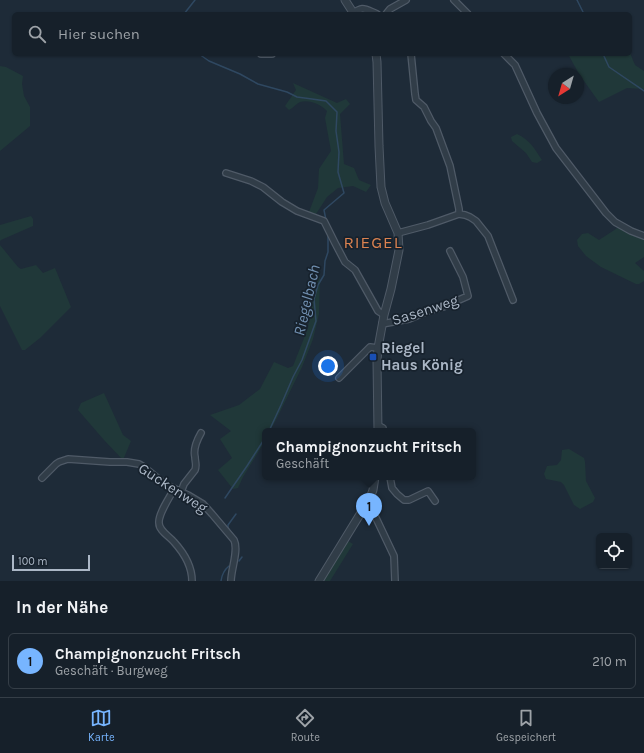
<!DOCTYPE html>
<html lang="de">
<meta charset="utf-8">
<style>
:root{--surface:#16202a;--page:#1f2832;--text:#f1f3f6;--muted:#9ea3a8;--line:#353e47;--accent:#77b5ff}
body{margin:0;font-family:Karla,sans-serif;background:var(--page);color:var(--text)}
.controls{position:absolute;right:12px;bottom:12px;display:grid;overflow:hidden;border-radius:6px;box-shadow:0 1px 3px #0004}
.controls button{width:36px;height:36px;display:grid;place-items:center;padding:0;border:0;border-bottom:1px solid var(--line);background:var(--surface);color:var(--text);font:20px sans-serif}
.compass{position:absolute;left:548px;top:68px;width:36px;height:36px;border-radius:50%;background:var(--surface);box-shadow:0 1px 3px #0004;rotate:217deg}
.scale{position:absolute;left:12px;bottom:10px;width:78px;box-sizing:border-box;padding-left:4px;border:2px solid #abb7c6;border-top:0;font-size:11px;line-height:14px;white-space:nowrap;color:#abb7c6;-webkit-text-stroke:3px #17222d;paint-order:stroke}
.you{position:absolute;left:328px;top:366px;width:14px;height:14px;margin:-10px;border:3px solid #fff;border-radius:50%;background:#1a73e8;box-shadow:0 0 0 6px #1a73e833}
.badge{display:grid;place-items:center;width:26px;height:26px;border-radius:50%;background:var(--accent);color:#111;font-size:13px;font-weight:700}
.pin{position:absolute;translate:-50% -33px;filter:drop-shadow(0 1px 2px #0008)}
.pin::after{content:'';position:absolute;top:21px;width:14px;height:12px;background:inherit;clip-path:polygon(0 0,100% 0,50% 100%)}
.popup{position:absolute;left:262px;top:428px;width:214px;height:52px;box-sizing:border-box;display:grid;place-content:center;border-radius:6px;background:var(--surface);filter:drop-shadow(0 1px 3px #0005);font-size:13px;white-space:nowrap;color:var(--muted)}
.popup b{font-size:15px;color:var(--text)}
.popup::after{content:'';position:absolute;left:50%;top:100%;margin-left:-8px;border:8px solid transparent;border-top-color:var(--surface)}
.list{margin:0;padding:0;list-style:none}
h2{display:flex;justify-content:space-between;align-items:center;height:52px;margin:0;padding:0 16px;font-size:17px}
h2 small{font-size:13px;font-weight:400;color:var(--muted)}
.list li{display:grid;grid-template-columns:26px 1fr auto;gap:12px;align-items:center;box-sizing:border-box;height:56px;margin:0 8px 8px;padding:0 8px;border:1px solid var(--line);border-radius:6px}
.list b{display:block;font-size:15px;white-space:nowrap}
.list p{margin:0;font-size:13px;white-space:nowrap;color:var(--muted)}
.list em{font-size:13px;font-style:normal;color:var(--muted)}
.icon{flex:none;width:22px;height:22px;fill:none;stroke:currentColor;stroke-width:2;stroke-linecap:round;stroke-linejoin:round}
.map{position:relative;flex:none;width:644px;height:581px;overflow:hidden}
.search{position:absolute;background:var(--surface);box-shadow:0 1px 3px #0004;left:12px;right:12px;top:12px;height:44px;display:flex;align-items:center;gap:10px;box-sizing:border-box;padding:0 14px;border-radius:6px;color:var(--muted);font-size:15px}
.sheet{height:116px;background:var(--surface)}
nav{display:flex;justify-content:space-around;align-items:center;box-sizing:border-box;height:56px;border-top:1px solid var(--line);background:var(--surface);font-size:11px;color:var(--muted)}
nav a{display:grid;justify-items:center;gap:2px}
nav .on{color:var(--accent)}
.map>svg:first-child{display:block}
.green{fill:#203839}
.lines{fill:none;stroke-linecap:round;stroke-linejoin:round}
.stream{stroke:#2f4861;stroke-width:1.5}
.minor-casing{stroke:#4f5a67;stroke-width:8}
.tertiary-casing{stroke:#4f5a67;stroke-width:9}
.minor{stroke:#313d48;stroke-width:5.5}
.tertiary{stroke:#313d48;stroke-width:7}
.transit-dot{fill:#1a4fb4;stroke:#17222d;stroke-width:1.5}
.labels{text-anchor:middle;stroke-width:3.5;stroke-linejoin:round;paint-order:stroke}
.street-label{font-size:15px;fill:#abb7c6;stroke:#17222d}
.poi-label{font-size:15px;font-weight:bold;fill:#abb7c6;stroke:#17222d;text-anchor:start}
.water-label{font-size:16px;font-style:italic;fill:#7190b1;stroke:#17222d}
.quarter-label{font-size:17px;letter-spacing:1px;fill:#db8250;stroke:#17222d}
</style>
<div class="map">
<svg width="644" height="581" viewBox="0 0 644 581">
<rect width="100%" height="100%" fill="#1e2b38"/>
<path class="green" d="M630,53L635,65L644,71V89L627,88L599,102L579,74L568,54H630Z
M0,66L6,67L23,76L22,84L24,96L30,107V126L0,151Z
M293,83L337,103L346,99L350,104L340,114L344,164L354,168L359,180L371,185L366,192L353,186L338,188L327,197L316,214L309,212L318,188L319,169L331,151L325,118L327,111C322,105 309,99 300,102C296,104 293,108 289,110L285,106L296,90Z
M517,134C530,140 534,148 542,160L537,163L532,162L526,153L512,141L511,137Z
M31,216L33,219V226L1,240L0,241V225Z
M619,227L644,239V257L635,263L644,271V281L639,284H636L601,267L586,256L578,246L577,240L582,234L588,233L599,240Z
M0,245L18,267L21,269L36,265L43,273L55,268L71,307L40,338L25,350H22L0,306Z
M320,277L319,314L313,339L302,367L278,416L270,431H265V441L243,477L238,488L233,489L218,470L232,458L220,439L231,431L210,415L239,405L260,389L274,362L288,368L293,366L308,328L311,304V280Z
M104,393L123,435L131,441L123,460L104,440L78,410L81,403Z
M569,449L584,458L585,462L586,481L595,498L593,502L580,509L574,505L564,485L561,482L546,479L544,474L547,466L557,465L561,460L562,450Z
M348,541L353,544L330,581H323Z"/>
<g class="lines">
<path class="stream" d="M577,0L584,14
M184,14L195,0
M199,54L209,61L240,74L258,84L287,92L297,97L312,99L326,101L337,112L336,131L339,152L338,172L344,193L324,210L326,220
M603,54L609,67L644,91
M269,431L281,405L293,377L302,360L316,321L314,299L318,285L324,275L325,261L328,252V234
M225,498L247,466L265,438
M236,514L228,525V528L237,540
M239,561L242,557
M221,581C222,574 224,570 229,566"/>
<g class="minor-casing">
<path id="minor" d="M454,0L468,14
M351,14C364,6 363,8 377,14
M386,14L390,9L406,0
M261,54H272
M504,54L515,65L537,113L556,148L606,213L615,222L631,231L644,236
M226,173L251,181L263,187L282,202L297,211L324,221L335,243L345,262L355,270L378,311L384,315
M459,214L465,215L470,217L476,221L488,236L513,300
M398,233L428,225L459,214V209L450,166L436,128L431,121L424,107L416,100L415,94L411,54
M382,324L409,319L428,311L443,307L468,296L463,277L450,251
M339,378L370,347L378,348
M379,426L383,428V431
M390,477L392,488L397,494L404,500H409L428,491L435,501
M42,478L56,464L59,462L68,459L110,462H127L139,464L144,467L165,484L188,495L203,504L212,514L234,540C239,550 231,569 231,581
M174,489C170,497 158,514 159,523C159,531 169,536 174,542C184,553 192,566 192,581
M181,492L184,484L195,470C197,465 195,462 195,457C193,449 197,440 201,433
M366,505L376,518L394,556L395,581"/>
</g>
<g class="tertiary-casing">
<path id="tertiary" d="M345,0L354,14
M376,54L377,62L379,146L381,187L385,203L398,233L399,250L391,289L384,315L378,348L377,361L378,431
M319,581L370,498L373,490L375,477"/>
</g>
<use href="#minor" class="minor"/>
<use href="#tertiary" class="tertiary"/>
</g>
<rect class="transit-dot" x="369" y="353" width="8" height="8" rx="2"/>
<g class="labels">
<g class="street-label">
<text transform="translate(425 310) rotate(-18)" y="5">Sasenweg</text>
<text transform="translate(173 488) rotate(33)" y="5">Guckenweg</text>
</g>
<g class="poi-label">
<text x="381" y="353">Riegel<tspan x="381" dy="17">Haus König</tspan></text>
</g>
<g class="water-label">
<text transform="translate(306 300) rotate(-77)" y="6">Riegelbach</text>
</g>
<g class="quarter-label">
<text x="373" y="248">RIEGEL</text>
</g>
</g>
</svg>
<div class="controls">
<button><svg class="icon" aria-label="locate" viewBox="0 0 24 24"><circle cx="12" cy="12" r="6"/><path d="M12 2v4M12 18v4M2 12h4M18 12h4"/></svg></button>
</div>
<svg class="compass" viewBox="-18 -18 36 36"><path d="M0-13l5 13h-10z" fill="#e53935"/><path d="M0 13l5-13h-10z" fill="#9ea3a8"/></svg>
<div class="scale">100 m</div>
<div class="you"></div>
<div class="pin badge" style="left:369px;top:526px">1</div>
<div class="popup"><b>Champignonzucht Fritsch</b>Geschäft</div>
<div class="search"><svg class="icon" aria-label="search" viewBox="0 0 24 24"><circle cx="10" cy="10" r="6"/><path d="M15 15l6 6"/></svg>Hier suchen</div>
</div>
<section class="sheet">
<h2>In der Nähe<small></small></h2>
<ul class="list">
<li><span class="badge">1</span><div><b>Champignonzucht Fritsch</b><p>Geschäft · Burgweg</p></div><em>210 m</em></li>
</ul>
</section>
<nav>
<a class="on"><svg class="icon" aria-label="map" viewBox="0 0 24 24"><path d="M3 6l6-2 6 2 6-2v14l-6 2-6-2-6 2zM9 4v14M15 6v14"/></svg>Karte</a>
<a><svg class="icon" aria-label="directions" viewBox="0 0 24 24"><path d="M12 3l9 9-9 9-9-9zM9 14v-3h6M13 9l2 2-2 2"/></svg>Route</a>
<a><svg class="icon" aria-label="saved" viewBox="0 0 24 24"><path d="M7 4h10v16l-5-4-5 4z"/></svg>Gespeichert</a>
</nav>
